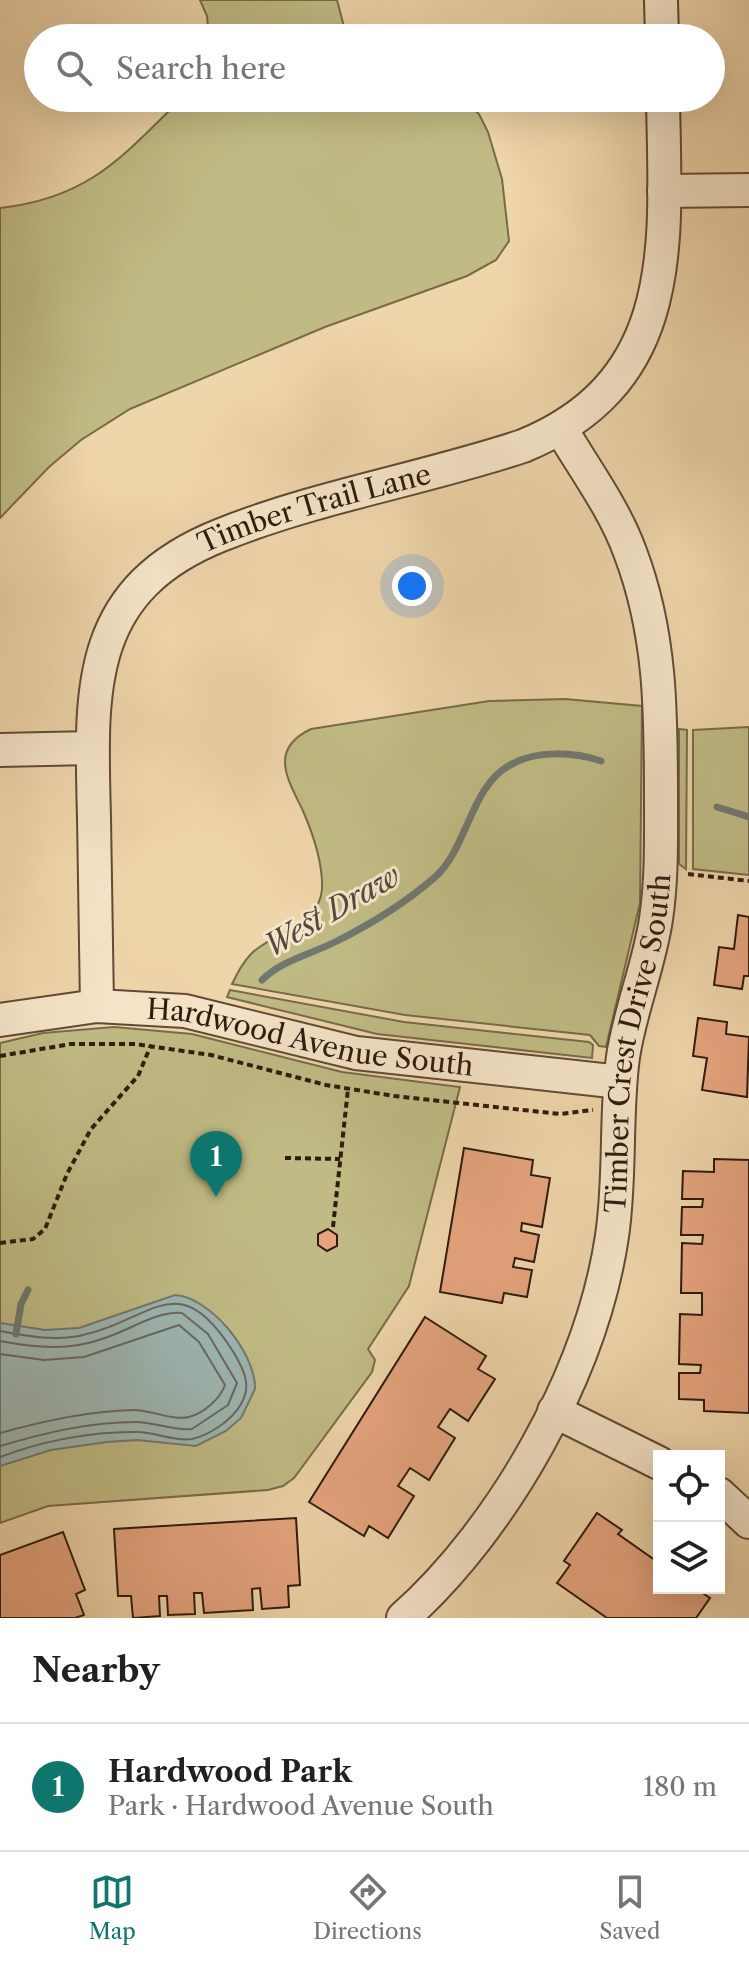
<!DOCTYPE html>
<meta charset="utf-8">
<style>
:root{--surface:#fff;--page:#f6f6f6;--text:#202124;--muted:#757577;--line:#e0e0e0;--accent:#0f766e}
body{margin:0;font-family:"Libre Caslon Text",serif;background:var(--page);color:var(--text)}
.controls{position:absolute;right:24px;bottom:24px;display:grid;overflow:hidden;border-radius:0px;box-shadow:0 8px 32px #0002}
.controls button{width:72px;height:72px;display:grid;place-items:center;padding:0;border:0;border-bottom:2px solid var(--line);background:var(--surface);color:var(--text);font:40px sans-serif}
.you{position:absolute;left:412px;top:586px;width:28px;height:28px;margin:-20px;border:6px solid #fff;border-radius:50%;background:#1a73e8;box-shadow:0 0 0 12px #1a73e833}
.badge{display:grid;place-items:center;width:52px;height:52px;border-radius:50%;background:var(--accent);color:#fff;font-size:26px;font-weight:700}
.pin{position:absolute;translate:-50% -66px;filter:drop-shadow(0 2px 4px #0008)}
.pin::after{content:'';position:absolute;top:42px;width:28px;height:24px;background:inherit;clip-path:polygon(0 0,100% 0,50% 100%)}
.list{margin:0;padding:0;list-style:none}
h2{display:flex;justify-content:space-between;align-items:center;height:104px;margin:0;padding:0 32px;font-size:34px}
h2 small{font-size:26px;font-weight:400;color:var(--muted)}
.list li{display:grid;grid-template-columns:52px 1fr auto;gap:24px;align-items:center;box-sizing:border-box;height:128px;padding:0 32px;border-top:2px solid var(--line)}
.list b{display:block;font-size:30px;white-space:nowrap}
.list p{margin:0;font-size:26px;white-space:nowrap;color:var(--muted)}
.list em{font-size:26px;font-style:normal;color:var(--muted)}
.icon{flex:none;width:44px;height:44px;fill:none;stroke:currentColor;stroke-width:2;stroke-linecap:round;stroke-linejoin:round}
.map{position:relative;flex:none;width:749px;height:1618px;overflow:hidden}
.search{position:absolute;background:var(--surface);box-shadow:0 8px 32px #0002;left:24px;right:24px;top:24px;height:88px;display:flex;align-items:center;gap:20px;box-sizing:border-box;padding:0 28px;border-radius:44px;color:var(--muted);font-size:30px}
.sheet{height:232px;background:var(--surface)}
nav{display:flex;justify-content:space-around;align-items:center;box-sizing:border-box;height:112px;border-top:2px solid var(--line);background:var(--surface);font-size:22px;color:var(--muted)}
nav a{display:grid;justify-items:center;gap:4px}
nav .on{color:var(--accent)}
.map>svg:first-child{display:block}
.green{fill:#c0bb84;stroke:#786b4a;stroke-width:2}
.water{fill:#9db6b2;stroke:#717871;stroke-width:2}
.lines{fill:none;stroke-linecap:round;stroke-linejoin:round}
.shore{stroke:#666860;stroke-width:2}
.stream{stroke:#717871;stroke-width:7}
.building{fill:#e5a47e;stroke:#301b0f;stroke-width:2}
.minor-casing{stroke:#604a36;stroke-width:36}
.path{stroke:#301b0f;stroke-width:4;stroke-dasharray:6 4;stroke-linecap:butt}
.minor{stroke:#f5e4c8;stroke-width:32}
.labels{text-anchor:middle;stroke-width:6;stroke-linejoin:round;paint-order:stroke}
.street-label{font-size:28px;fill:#301b0f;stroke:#f5e4c8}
.water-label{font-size:30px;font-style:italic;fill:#514a40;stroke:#f5e4c8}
</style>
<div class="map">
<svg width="749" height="1618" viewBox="0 0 749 1618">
<rect width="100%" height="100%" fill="#efd5aa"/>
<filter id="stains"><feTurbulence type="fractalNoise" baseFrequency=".0025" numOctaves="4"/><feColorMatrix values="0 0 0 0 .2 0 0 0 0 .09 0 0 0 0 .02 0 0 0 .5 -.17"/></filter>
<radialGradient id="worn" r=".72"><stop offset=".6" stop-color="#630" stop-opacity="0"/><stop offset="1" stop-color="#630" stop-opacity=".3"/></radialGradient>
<path class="green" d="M200,0H337L347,38H209L207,16Z
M182,98H461L479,114L488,132L502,179L509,241L496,260L467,276L325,327L130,409L81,440L49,467L0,518V208C89,198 122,157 182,98Z
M565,699L642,706L640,903L606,1047L599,1046L590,1035L405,1015L232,984C238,972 243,962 252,953C274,932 320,925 322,889C323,864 313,834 303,811C289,781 267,750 311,729L489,701Z
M749,727V875L693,869V730Z
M679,729L687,730L686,869L679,864Z
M230,990L404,1022L589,1042L593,1045L592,1058L377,1034L227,997Z
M114,1027L192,1034L342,1072L460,1087L409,1286L368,1349L375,1360L372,1372L294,1478L283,1486L268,1490L48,1506L0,1523V1043L43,1033Z"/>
<path class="water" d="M175,1295C210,1297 256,1353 255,1389L241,1418L226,1431L196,1446L137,1440L107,1442L51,1450L0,1466V1323L45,1330L79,1328Z"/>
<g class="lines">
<path class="shore" d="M0,1331C26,1336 53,1341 79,1336C153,1321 178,1263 234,1353C244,1370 252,1386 241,1404C232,1420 210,1435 192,1439C175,1442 155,1432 138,1432C93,1431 42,1441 0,1457
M0,1341C36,1348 70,1351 105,1338C130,1330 156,1311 182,1313L208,1334L237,1383L228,1405L192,1429C173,1431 154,1422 136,1422C89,1422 44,1433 0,1446
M0,1354L44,1360L84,1357L179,1325L199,1342L225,1385C220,1399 204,1413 189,1417C173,1421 151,1410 134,1410C88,1411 44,1421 0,1433"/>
<path class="stream" d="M717,807L749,817
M262,980C282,960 312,954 337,941C371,924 405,903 434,878C468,849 470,785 512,764C537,750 574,752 601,761
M16,1334L21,1304L28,1290"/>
</g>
<path class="building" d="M738,915L749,917V976H744L742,989L714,985L719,947L734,949Z
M698,1018L727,1022L726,1034L749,1037L747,1097L702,1090L707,1058L693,1056Z
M464,1148L533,1160L531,1175L550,1178L542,1227L522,1223L521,1231L539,1235L534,1262L515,1258L513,1267L532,1270L527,1297L504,1293L502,1303L440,1292Z
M714,1159L749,1160V1413L704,1411V1400L679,1399V1373H700L701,1365L679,1364L680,1314L702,1315V1293H681L682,1243L702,1244L703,1235H681L682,1207H702L703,1199H682L683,1171L714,1172Z
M328,1229L337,1235V1246L327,1251L318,1245V1234Z
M425,1317L486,1356L478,1369L495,1379L468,1421L450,1409L438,1427L455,1438L429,1480L410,1468L398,1486L414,1496L388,1538L369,1526L364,1536L309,1502Z
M597,1513L622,1530L618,1534L659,1563V1588H695L710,1598L696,1618H607L557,1583L570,1565L564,1561Z
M296,1518L300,1585L288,1586L289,1607L262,1609L260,1588L252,1589L253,1610L204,1613L202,1593H194L195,1614L168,1615L167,1596H159L160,1616L133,1618L131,1596H118L114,1529Z
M63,1532L85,1590L76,1594L84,1615L75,1618H0V1555Z"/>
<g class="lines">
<g class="minor-casing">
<g id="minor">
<path d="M661,0L662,38"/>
<path d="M664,191L749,190"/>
<path d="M0,750L92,748"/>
<path id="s1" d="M97,1006C96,943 95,881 94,818C91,692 83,590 221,535C318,496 424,479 523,446C682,381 665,240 663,98"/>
<path id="s2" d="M0,1020L97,1006L185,1011L356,1053L620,1082"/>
<path d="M554,1411L659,1463"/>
<path d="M719,1494L749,1522"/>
<path id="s3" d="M403,1618C505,1527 592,1371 612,1236C621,1176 615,1116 623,1057C630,1010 649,966 656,919C662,879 661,838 661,798C661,712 661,633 630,552C614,508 584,468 561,429"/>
</g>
</g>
<path class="path" d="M688,874L749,881
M0,1056L71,1044H135L211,1055L326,1085L394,1096L560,1114L593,1110
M285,1158L340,1159
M333,1227L348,1089
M0,1243L33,1239L45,1229L67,1174L91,1129L138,1076L151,1045"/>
<use href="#minor" class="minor"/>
</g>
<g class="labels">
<g class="street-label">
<text dy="10" stroke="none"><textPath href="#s1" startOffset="624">Timber Trail Lane</textPath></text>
<text dy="10" stroke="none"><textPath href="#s2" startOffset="314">Hardwood Avenue South</textPath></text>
<text dy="10" stroke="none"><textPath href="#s3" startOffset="638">Timber Crest Drive South</textPath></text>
</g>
<g class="water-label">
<text transform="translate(332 911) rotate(-30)" y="10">West Draw</text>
</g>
</g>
<rect width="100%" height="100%" filter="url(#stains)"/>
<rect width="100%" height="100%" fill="url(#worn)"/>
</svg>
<div class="controls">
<button><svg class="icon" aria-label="locate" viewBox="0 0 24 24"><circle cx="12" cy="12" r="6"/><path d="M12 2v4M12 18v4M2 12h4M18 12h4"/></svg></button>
<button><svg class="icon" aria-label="layers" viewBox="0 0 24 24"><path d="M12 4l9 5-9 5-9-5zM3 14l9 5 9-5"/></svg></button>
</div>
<div class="you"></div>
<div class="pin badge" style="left:216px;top:1197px">1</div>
<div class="search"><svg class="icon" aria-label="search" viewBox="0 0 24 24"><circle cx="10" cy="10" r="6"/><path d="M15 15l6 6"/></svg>Search here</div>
</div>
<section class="sheet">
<h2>Nearby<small></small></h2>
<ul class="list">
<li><span class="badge">1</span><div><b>Hardwood Park</b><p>Park · Hardwood Avenue South</p></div><em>180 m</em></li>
</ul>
</section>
<nav>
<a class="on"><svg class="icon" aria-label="map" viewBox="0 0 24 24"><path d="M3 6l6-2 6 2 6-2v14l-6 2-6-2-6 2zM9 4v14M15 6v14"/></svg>Map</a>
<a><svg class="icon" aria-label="directions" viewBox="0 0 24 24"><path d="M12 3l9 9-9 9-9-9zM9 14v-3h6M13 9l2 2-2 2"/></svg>Directions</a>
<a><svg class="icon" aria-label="saved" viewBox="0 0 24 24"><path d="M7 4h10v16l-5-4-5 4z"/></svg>Saved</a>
</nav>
